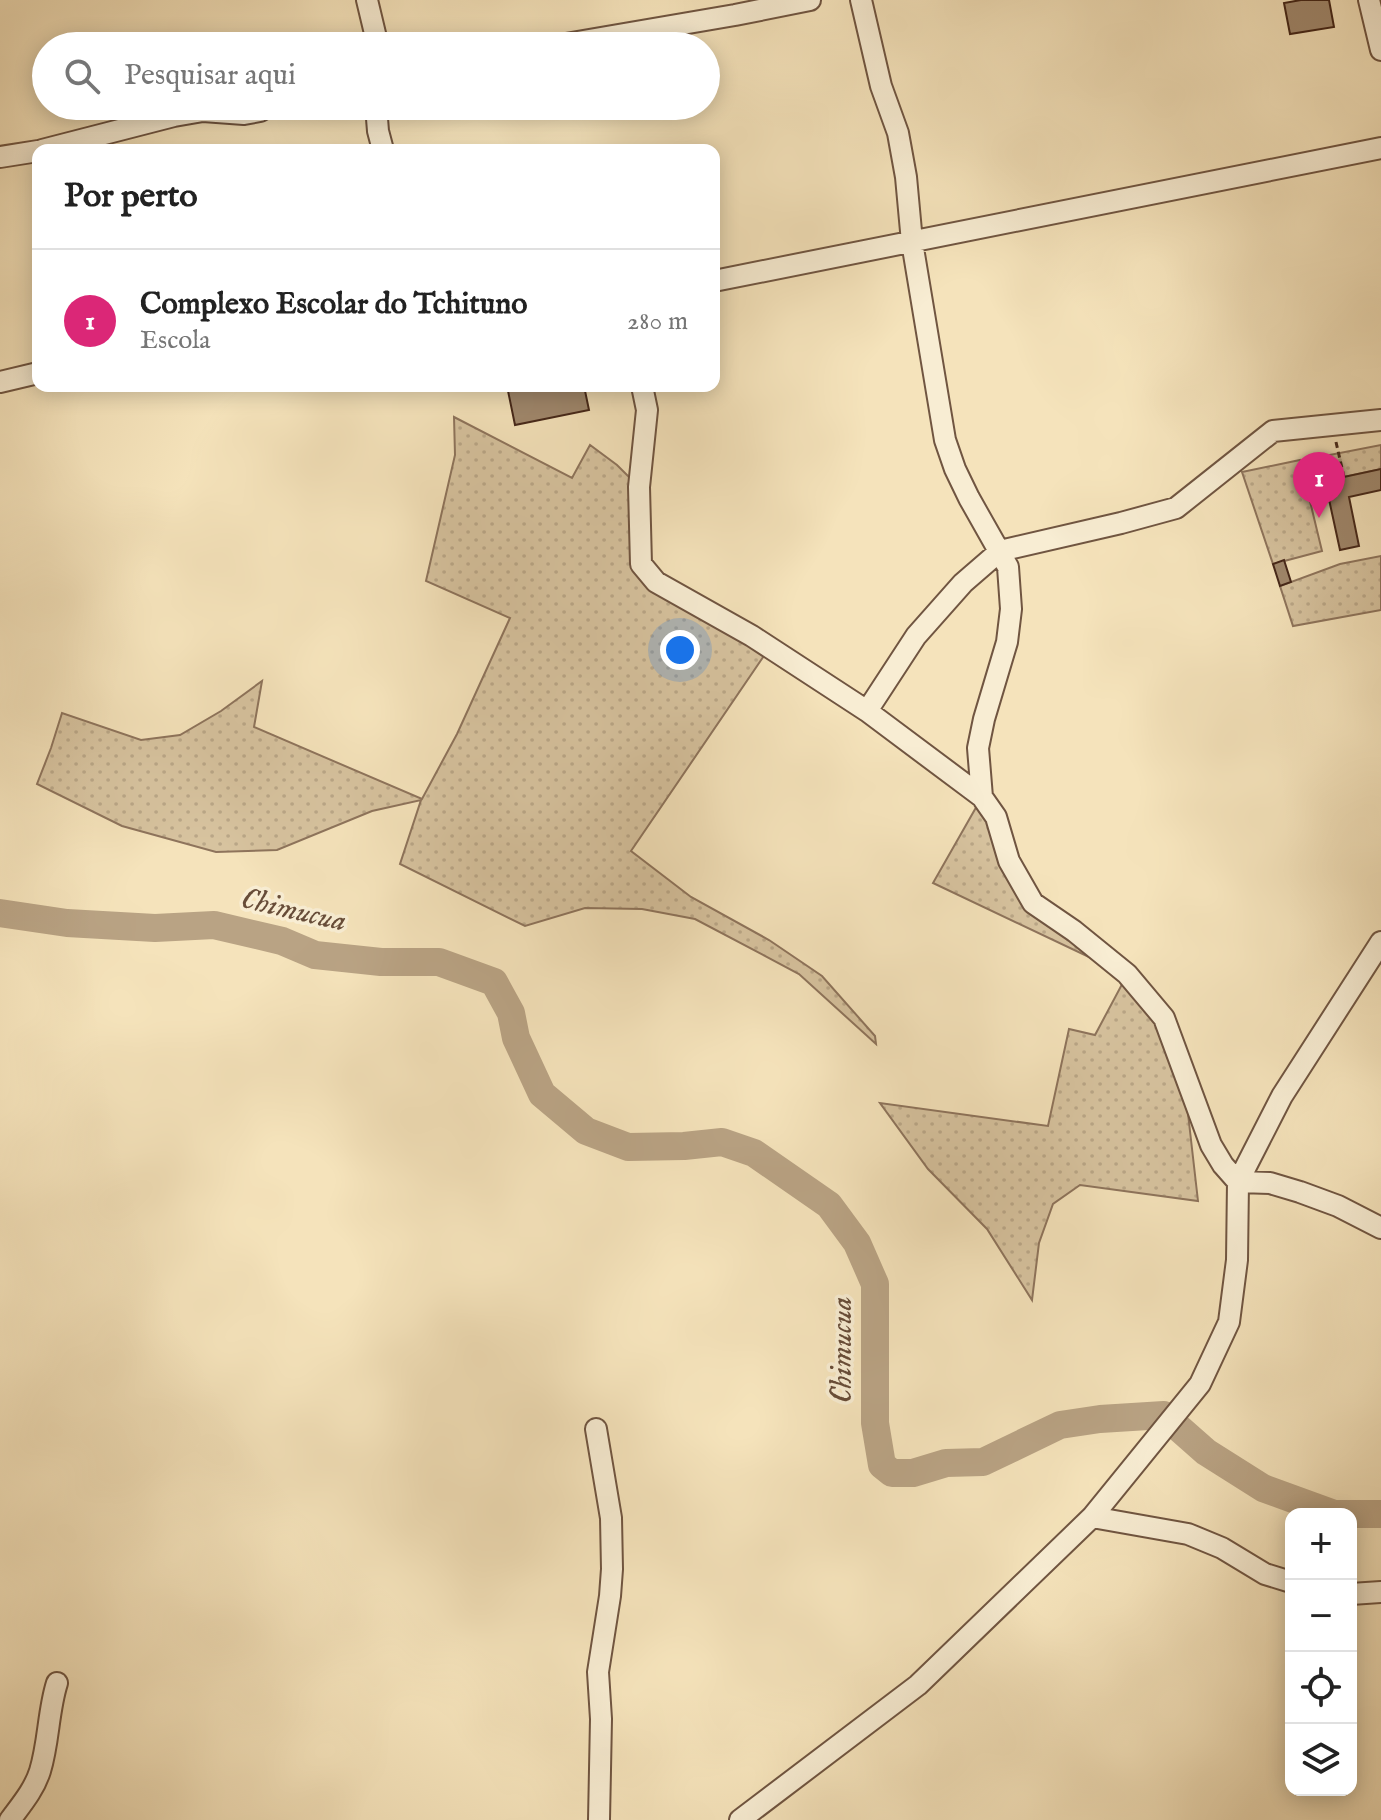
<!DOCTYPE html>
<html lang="pt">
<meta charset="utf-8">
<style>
:root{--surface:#fff;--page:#f2f2f2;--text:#222;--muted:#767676;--line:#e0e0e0;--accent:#db2777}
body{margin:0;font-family:"IM FELL English",serif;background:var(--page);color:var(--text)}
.controls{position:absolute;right:24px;bottom:24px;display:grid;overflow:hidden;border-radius:16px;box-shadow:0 4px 20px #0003}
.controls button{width:72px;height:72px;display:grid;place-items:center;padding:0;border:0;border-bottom:2px solid var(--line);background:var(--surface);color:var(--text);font:40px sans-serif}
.you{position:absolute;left:680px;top:650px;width:28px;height:28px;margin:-20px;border:6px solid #fff;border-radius:50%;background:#1a73e8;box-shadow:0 0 0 12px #1a73e833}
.badge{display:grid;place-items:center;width:52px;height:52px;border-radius:50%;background:var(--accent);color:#fff;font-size:26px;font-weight:700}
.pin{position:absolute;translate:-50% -66px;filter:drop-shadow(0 2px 4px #0008)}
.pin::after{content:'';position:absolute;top:42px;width:28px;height:24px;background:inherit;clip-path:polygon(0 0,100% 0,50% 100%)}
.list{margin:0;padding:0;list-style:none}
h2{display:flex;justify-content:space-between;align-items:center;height:104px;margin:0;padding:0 32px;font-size:34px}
h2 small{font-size:26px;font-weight:400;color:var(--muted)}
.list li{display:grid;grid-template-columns:52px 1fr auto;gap:24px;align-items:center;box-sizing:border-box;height:144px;padding:0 32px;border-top:2px solid var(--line)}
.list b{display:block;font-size:30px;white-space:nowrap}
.list p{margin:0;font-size:26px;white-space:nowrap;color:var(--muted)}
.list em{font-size:26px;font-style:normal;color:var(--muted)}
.icon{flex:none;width:44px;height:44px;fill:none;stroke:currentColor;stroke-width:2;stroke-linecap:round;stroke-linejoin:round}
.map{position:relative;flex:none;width:1381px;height:1820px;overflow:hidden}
.search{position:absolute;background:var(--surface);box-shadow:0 4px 20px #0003;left:32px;top:32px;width:688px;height:88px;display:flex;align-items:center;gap:20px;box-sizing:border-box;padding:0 28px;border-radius:44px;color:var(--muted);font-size:30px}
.panel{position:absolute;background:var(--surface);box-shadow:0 4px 20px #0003;left:32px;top:144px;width:688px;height:248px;border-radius:16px}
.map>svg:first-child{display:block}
.grass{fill:url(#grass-dots);stroke:#8e745c;stroke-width:2}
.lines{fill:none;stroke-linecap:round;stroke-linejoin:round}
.river{stroke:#b9a384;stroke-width:28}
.building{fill:#a0886d;stroke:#442618;stroke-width:2}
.minor-casing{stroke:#705541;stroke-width:24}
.path{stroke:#442618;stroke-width:3;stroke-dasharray:6 4;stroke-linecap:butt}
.minor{stroke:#f8edd3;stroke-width:20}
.labels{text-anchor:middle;stroke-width:7;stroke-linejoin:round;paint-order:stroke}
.water-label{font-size:30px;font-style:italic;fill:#674c38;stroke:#f8edd3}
</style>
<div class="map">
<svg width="1381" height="1820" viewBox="0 0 1381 1820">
<defs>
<pattern id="grass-dots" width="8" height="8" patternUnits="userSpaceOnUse" patternTransform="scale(2)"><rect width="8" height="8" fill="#d7c39f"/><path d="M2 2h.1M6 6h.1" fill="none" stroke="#baa788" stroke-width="1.8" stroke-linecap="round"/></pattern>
</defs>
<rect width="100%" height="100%" fill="#f5e3bb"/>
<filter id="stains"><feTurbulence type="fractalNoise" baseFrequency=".0025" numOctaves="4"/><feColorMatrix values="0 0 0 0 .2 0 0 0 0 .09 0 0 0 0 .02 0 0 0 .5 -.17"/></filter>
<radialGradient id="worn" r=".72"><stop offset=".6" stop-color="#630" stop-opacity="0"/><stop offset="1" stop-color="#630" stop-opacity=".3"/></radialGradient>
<path class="grass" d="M454,417L572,478L590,445L617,465L639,487L641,564L770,647L631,851L691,897L769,940L822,976L875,1036L876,1044L799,974L695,919L642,909L585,908L525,926L400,864L421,800L372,811L277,850L216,852L122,826L37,784L51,748L62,713L141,740L180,735L221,711L262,681L254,727L422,799L457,734L510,618L426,581L455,455Z
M1381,445V469L1325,481L1319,457Z
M1300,460L1322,551L1273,564L1242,472Z
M1381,556V610L1293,626L1280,586L1340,564Z
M982,797L1033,903L1127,974L1183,1070L1198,1201L1080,1185L1053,1204L1039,1243L1032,1300L987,1229L928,1169L880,1103L1048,1126L1069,1029L1095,1035L1127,975L933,883Z"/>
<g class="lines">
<path class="river" d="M0,913L67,923L155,928L214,925L282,941L315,955L381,962H439L494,982L511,1013L516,1038L542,1094L586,1131L628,1147L684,1146L722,1142L754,1153L829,1205L857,1243L875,1284V1423L882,1465L892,1473H913L946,1463L983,1462L1060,1425L1100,1419L1164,1415L1206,1452L1263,1488L1334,1514H1351
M1351,1514H1381"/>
</g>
<path class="building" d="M1301,0H1329L1334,27L1290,34L1284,3Z
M507,386H584L589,410L515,425Z
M1381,469V490L1349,497L1359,546L1340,550L1325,481Z
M1284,560L1291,582L1280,586L1273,564Z"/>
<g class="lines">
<g class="minor-casing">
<path id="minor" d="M367,0L378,46
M861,0L881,86L898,133L906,177L912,242L945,440L955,469L969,498L1008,567L1011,609L1007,642L984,719L978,748L982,797
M1369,0L1381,50
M554,46L735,15L810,0
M376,106L378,131L383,150
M42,150L174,116L203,111L244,114L260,111L269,106
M0,157L38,151
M714,281L1381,148
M0,382L38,373
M642,386L647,410L639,487L641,564L656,582L752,636L867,711L982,797L996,817L1009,861L1033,903L1074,931L1127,974L1164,1018L1211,1145L1223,1165L1238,1182L1270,1183L1300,1192L1338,1206L1381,1228
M867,711L916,636L963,583L1000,551L1121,523L1176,508L1273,431L1381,420
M596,1429L611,1518L612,1569L610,1596L598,1672L601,1719L599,1820
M1092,1517L1188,1534L1222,1548L1265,1574L1291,1582
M1351,1594L1381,1592
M10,1820C21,1805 34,1790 40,1771C49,1742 48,1711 57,1683
M740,1820L918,1685L1092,1517L1200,1384L1229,1322L1237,1260L1238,1182L1282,1096L1381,942"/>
</g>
<path class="path" d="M1336,442L1344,477"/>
<use href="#minor" class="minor"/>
</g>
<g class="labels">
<g class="water-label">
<text transform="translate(294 909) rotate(13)" y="10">Chimucua</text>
<text transform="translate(841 1350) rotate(-90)" y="10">Chimucua</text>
</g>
</g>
<rect width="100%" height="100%" filter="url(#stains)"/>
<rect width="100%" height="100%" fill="url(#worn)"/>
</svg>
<div class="controls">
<button>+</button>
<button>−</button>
<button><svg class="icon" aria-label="locate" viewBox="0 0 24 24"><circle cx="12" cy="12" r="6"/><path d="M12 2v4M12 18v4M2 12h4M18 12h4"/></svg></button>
<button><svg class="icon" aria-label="layers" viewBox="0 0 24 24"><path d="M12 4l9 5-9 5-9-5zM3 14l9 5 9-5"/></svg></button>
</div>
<div class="you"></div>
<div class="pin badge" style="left:1319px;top:518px">1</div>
<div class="search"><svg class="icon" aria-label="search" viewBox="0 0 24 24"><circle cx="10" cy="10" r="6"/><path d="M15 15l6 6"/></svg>Pesquisar aqui</div>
<section class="panel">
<h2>Por perto<small></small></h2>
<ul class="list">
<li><span class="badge">1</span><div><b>Complexo Escolar do Tchituno</b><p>Escola</p></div><em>280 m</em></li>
</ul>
</section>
</div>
